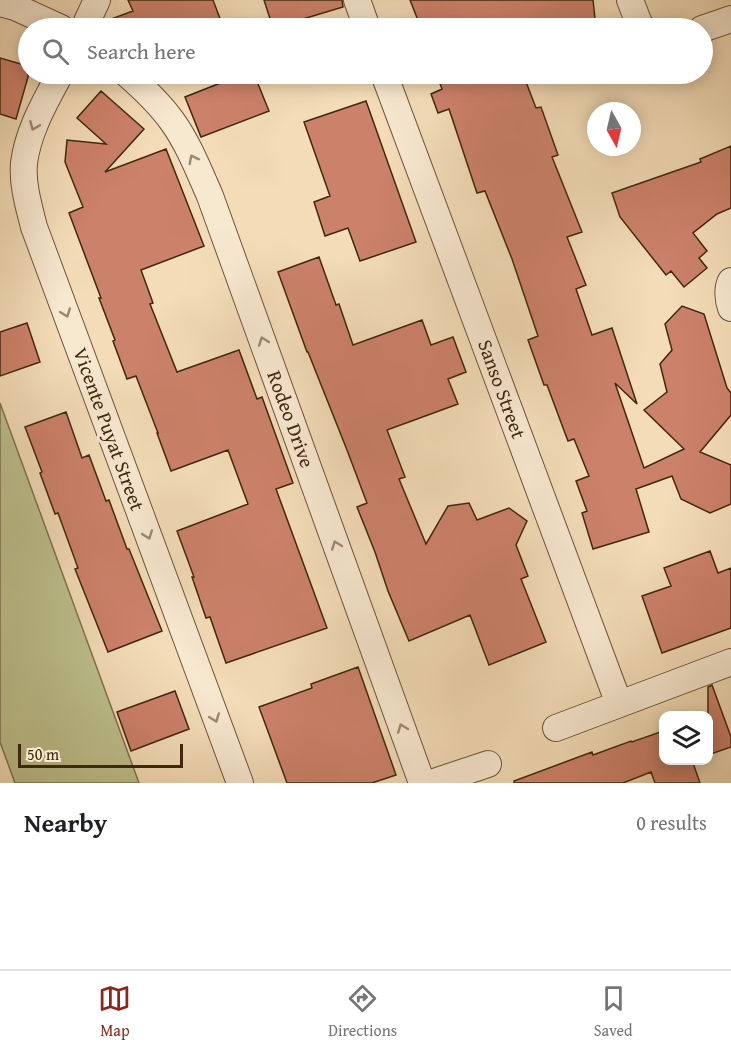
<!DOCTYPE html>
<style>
:root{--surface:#fff;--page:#f6f6f6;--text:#202124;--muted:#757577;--line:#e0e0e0;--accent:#8f2418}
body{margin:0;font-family:"Gentium Book Plus",serif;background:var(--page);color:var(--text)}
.controls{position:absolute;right:18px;bottom:18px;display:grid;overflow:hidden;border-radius:12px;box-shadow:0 3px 15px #0003}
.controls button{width:54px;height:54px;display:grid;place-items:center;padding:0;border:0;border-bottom:2px solid var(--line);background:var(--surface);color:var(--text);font:30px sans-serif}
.compass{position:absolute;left:587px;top:102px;width:54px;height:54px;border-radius:50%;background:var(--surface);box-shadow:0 3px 15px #0003;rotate:172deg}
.scale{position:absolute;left:18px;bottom:15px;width:165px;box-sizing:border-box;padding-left:6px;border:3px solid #40280e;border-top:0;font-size:16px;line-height:21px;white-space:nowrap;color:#40280e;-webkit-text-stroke:4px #f7e8d0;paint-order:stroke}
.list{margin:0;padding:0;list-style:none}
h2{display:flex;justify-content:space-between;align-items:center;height:78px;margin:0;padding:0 24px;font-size:26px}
h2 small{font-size:20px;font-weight:400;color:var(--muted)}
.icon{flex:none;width:33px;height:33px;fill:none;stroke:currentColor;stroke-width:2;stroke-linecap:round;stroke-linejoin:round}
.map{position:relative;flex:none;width:731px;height:783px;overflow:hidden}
.search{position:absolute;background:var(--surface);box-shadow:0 3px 15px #0003;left:18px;right:18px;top:18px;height:66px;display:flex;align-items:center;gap:15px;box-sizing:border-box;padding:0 21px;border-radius:33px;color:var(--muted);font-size:22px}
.sheet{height:186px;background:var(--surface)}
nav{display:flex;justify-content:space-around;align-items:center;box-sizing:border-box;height:84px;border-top:2px solid var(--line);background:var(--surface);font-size:16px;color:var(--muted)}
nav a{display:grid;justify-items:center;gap:3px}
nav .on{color:var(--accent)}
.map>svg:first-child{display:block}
.green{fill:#bdc08d;stroke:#7e744e;stroke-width:1.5}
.building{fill:#cc816a;stroke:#40280e;stroke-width:1.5}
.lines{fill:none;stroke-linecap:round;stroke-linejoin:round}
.minor-casing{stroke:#6d5538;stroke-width:28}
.minor{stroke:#f7e8d0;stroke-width:26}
.oneway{stroke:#9c886f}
.labels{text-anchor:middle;stroke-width:6;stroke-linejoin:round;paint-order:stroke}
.street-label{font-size:20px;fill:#40280e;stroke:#f7e8d0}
</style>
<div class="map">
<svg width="731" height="783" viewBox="0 0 731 783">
<rect width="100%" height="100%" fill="#f3dcb7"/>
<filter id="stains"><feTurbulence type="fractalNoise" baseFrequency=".00333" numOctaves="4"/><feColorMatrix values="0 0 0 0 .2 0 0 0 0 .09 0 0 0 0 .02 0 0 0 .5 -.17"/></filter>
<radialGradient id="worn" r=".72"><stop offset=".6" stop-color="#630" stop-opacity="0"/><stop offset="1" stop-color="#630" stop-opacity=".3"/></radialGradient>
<path class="green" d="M0,403L139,783H15L0,742Z"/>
<path class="building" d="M128,0H213L222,24L210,28H100L103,22L133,11Z
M264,0H342L343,7L273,28Z
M410,0H593L596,28H421Z
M0,58L28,66V77L16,119L0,114Z
M243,74H254L269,111L201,137L185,97Z
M449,74H523L536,108L541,107L558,155L552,157L582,232L567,237L586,285L576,289L592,335L612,328L637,404L615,383L644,468L684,449L644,410L667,392L660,364L672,350L665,324L682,306L704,314L727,388L731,393V415L700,452L731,465V504L710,513L681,499L672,476L636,489L649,532L593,549L582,513L587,511L576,481L589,476L574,439L568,441L547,385H544L528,340L538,336L512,259L485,191L477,193L449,109L438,113L431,94L442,89L438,78Z
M101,91L144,129L105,172L166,149L204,246L141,270L153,303L150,304L177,372L239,350L257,399L262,397L293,483L276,489L327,628L226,663L210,617L206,618L192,577H194L177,531L248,504L228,450L171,471L157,433H158L136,376L127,379L113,341L115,340L99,298H101L69,213L83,207L65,162L67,140L106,144L77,118Z
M366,101L416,242L360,261L348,228L325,236L314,202L330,196L304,122Z
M731,146V208L717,214L693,233L707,251L699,258L707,268L684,287L671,271L666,275L620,217L612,193L701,162L700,159Z
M319,257L336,305L339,304L353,345L422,320L431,345L453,337L466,372L448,379L458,404L387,430L405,477L399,479L426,544L448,506L469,503L477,520L509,508L527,521L516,545L528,576L521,579L546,642L489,665L470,615L409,641L388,591L375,552L357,507L367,503L347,450L308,352H307L278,272Z
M27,323L40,362L0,376V332Z
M66,412L82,458L89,455L106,501L109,500L127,549H129L162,631L108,652L75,569L78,568L58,513L55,514L40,473L42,472L25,427Z
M710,551L718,573L731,568V628L662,653L642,596L671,586L664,568Z
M358,667L396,775L372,783H287L259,707L312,688L311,684Z
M712,685L731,737V747L708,755V687Z
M175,691L189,729L131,751L117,712Z
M663,731V760H692L700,783H655L651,772L623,783H514V781L592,752L593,755L631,741L632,742Z"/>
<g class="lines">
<g class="minor-casing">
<path id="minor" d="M357,0L367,28
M630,0L640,26L643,28
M0,3L15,7L61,28
M84,28L97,0
M702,29L731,19
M60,74C45,102 28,131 24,163C22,184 29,207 34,227L240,783
M127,74C143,88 159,103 172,121C188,143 199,171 210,196L422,783
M384,74L619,704
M731,281C727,288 728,300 731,308
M556,728L731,662
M431,783L488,764"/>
</g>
<use href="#minor" class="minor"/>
</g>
<defs><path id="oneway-chevron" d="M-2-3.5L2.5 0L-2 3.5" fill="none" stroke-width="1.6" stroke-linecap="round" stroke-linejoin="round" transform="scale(1.5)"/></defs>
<g class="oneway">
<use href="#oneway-chevron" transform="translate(34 126) rotate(113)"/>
<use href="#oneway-chevron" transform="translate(193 159) rotate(-117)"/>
<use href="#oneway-chevron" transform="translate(66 313) rotate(70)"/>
<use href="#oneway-chevron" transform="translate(263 341) rotate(-110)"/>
<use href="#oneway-chevron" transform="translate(148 535) rotate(70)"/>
<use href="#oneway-chevron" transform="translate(336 545) rotate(-110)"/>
<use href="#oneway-chevron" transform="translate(215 718) rotate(70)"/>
<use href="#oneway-chevron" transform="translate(402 728) rotate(-110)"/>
</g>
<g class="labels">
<g class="street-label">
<text transform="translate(502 389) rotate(70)" y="7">Sanso Street</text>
<text transform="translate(291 419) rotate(70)" y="7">Rodeo Drive</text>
<text transform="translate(109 429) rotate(70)" y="7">Vicente Puyat Street</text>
</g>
</g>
<rect width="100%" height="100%" filter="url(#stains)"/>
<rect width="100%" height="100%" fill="url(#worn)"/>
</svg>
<div class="controls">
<button><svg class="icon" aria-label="layers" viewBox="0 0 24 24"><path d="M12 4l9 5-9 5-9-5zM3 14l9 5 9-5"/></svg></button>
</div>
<svg class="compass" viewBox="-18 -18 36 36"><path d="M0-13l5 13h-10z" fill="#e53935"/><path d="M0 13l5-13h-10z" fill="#757577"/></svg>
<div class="scale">50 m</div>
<div class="search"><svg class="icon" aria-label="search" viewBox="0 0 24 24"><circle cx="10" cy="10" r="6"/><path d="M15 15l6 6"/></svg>Search here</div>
</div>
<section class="sheet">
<h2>Nearby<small>0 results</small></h2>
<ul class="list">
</ul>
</section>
<nav>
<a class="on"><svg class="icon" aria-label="map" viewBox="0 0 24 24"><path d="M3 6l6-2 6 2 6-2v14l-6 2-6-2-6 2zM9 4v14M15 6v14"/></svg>Map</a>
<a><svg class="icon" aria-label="directions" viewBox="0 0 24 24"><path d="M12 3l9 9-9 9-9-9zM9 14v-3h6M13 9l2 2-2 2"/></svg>Directions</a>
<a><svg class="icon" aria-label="saved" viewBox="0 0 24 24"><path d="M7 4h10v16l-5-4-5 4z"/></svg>Saved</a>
</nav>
